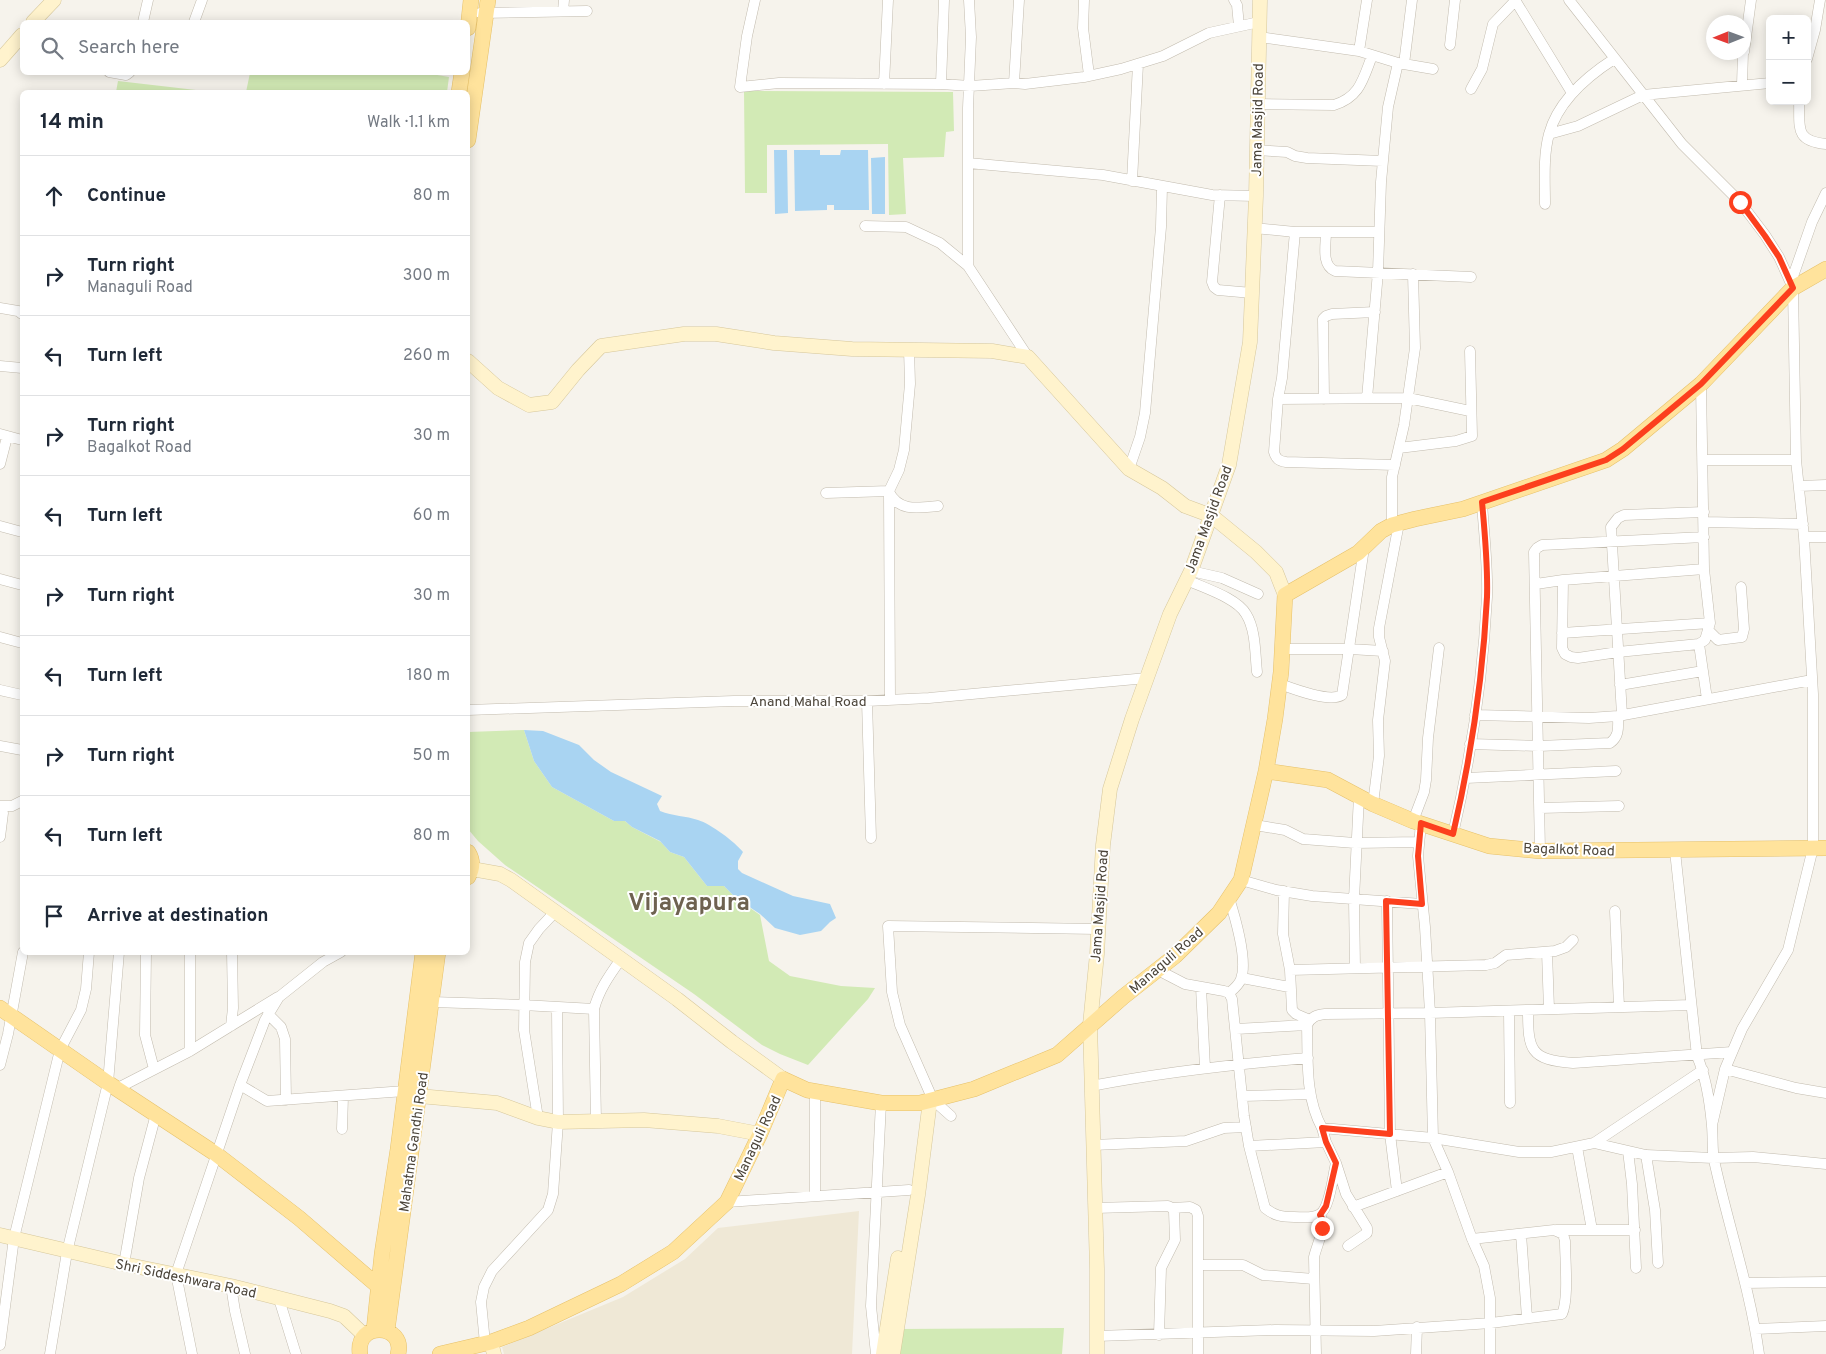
<!DOCTYPE html>
<meta charset="utf-8">
<style>
:root{--surface:#fff;--page:#f2f2f3;--text:#1f2937;--muted:#747a83;--line:#e0e1e3}
body{margin:0;font-family:Overpass,sans-serif;background:var(--page);color:var(--text)}
.controls{position:absolute;right:15px;top:15px;display:grid;overflow:hidden;border-radius:8px;box-shadow:0 2px 12px #0003}
.controls button{width:45px;height:45px;display:grid;place-items:center;padding:0;border:0;border-bottom:1px solid var(--line);background:var(--surface);color:var(--text);font:25px sans-serif}
.compass{position:absolute;left:1706px;top:15px;width:45px;height:45px;border-radius:50%;background:var(--surface);box-shadow:0 2px 12px #0003;rotate:269deg}
.stop{position:absolute;width:15px;height:15px;margin:-11px;border:4px solid #fc3f1d;border-radius:50%;background:#fff}
.stop.end{background:#fc3f1d;border-color:#fff;box-shadow:0 1px 5px #0008}
.list{margin:0;padding:0;list-style:none}
h2{display:flex;justify-content:space-between;align-items:center;height:65px;margin:0;padding:0 20px;font-size:21px}
h2 small{font-size:16px;font-weight:400;color:var(--muted)}
.list li{display:grid;grid-template-columns:32px 1fr auto;gap:15px;align-items:center;box-sizing:border-box;height:80px;padding:0 20px;border-top:1px solid var(--line)}
.list b{display:block;font-size:19px;white-space:nowrap}
.list p{margin:0;font-size:16px;white-space:nowrap;color:var(--muted)}
.list em{font-size:16px;font-style:normal;color:var(--muted)}
.icon{flex:none;width:28px;height:28px;fill:none;stroke:currentColor;stroke-width:2;stroke-linecap:round;stroke-linejoin:round}
.map{position:relative;flex:none;width:1826px;height:1354px;overflow:hidden}
.search{position:absolute;background:var(--surface);box-shadow:0 2px 12px #0003;left:20px;top:20px;width:450px;height:55px;display:flex;align-items:center;gap:12px;box-sizing:border-box;padding:0 18px;border-radius:8px;color:var(--muted);font-size:19px}
.panel{position:absolute;background:var(--surface);box-shadow:0 2px 12px #0003;left:20px;top:90px;width:450px;height:865px;border-radius:8px}
.map>svg:first-child{display:block}
.education{fill:#efe8d6}
.green{fill:#d2eab5}
.water{fill:#a9d4f2}
.lines{fill:none;stroke-linecap:round;stroke-linejoin:round}
.street-casing{stroke:#c2bbae;stroke-width:11}
.secondary-casing{stroke:#d6c79b;stroke-width:15}
.primary-casing{stroke:#e6c16a;stroke-width:16}
.street{stroke:#fff;stroke-width:10}
.secondary{stroke:#fff3cd;stroke-width:14}
.primary{stroke:#ffe39c;stroke-width:15}
.route{stroke:#fc3f1d;stroke-width:6}
.labels{text-anchor:middle;stroke-width:4;stroke-linejoin:round;paint-order:stroke}
.street-label{font-size:14px;fill:#4b4439;stroke:#fff}
.town-label{font-size:24px;font-weight:bold;fill:#6e6250;stroke:#fff}
</style>
<div class="map">
<svg width="1826" height="1354" viewBox="0 0 1826 1354">
<rect width="100%" height="100%" fill="#f6f3ec"/>
<path class="education" d="M859,1211L852,1354H504L502,1347L623,1297L685,1259L718,1228Z"/>
<path class="green" d="M294,72H420L449,77L447,92H246L250,73Z
M118,81L213,92H116Z
M744,91L953,92L954,131L946,132L944,157L903,158L906,214L889,215L888,144L767,145V193H745Z
M524,730L534,761L552,787L614,821H625L632,827L661,842L670,852L684,857L707,886H724L736,898L760,915L769,961L790,976L841,986L875,988L868,999L808,1065L780,1054L762,1045L694,994L505,865L478,841L468,829V732Z
M1064,1328L1062,1354H892L899,1329Z"/>
<path class="water" d="M774,150H787L788,213L775,214Z
M794,150H820V155H840L841,150H868L869,210H834V205H827V210L795,211Z
M885,157V214H872L871,158Z
M524,730L543,731L579,745L594,760L611,772L662,796L657,804L660,811C673,816 686,816 698,820C711,824 735,842 743,852L738,861V869L742,873L793,896L830,904L836,918L830,922L821,931L800,935L775,928L760,914L736,898L724,886H707L684,857L670,852L660,841L632,827L625,821H614L552,787L534,761Z"/>
<g class="lines">
<g class="street-casing">
<path id="street" d="M755,0L747,36L740,87L779,83L941,84L970,86L1014,83L1025,84L1084,77L1121,69L1163,56L1209,33L1259,22
M969,0L971,37L968,108V266L1028,357
M1084,0L1083,28L1089,75
M1234,0L1237,5L1239,26
M1515,0L1572,93
M1569,0L1682,144L1740,202L1765,235L1779,257L1793,288L1796,460L1804,537L1813,694V848L1788,950L1742,1029L1725,1069L1712,1125
M563,11L564,0
M480,13L587,11
M143,22L148,0
M194,22L202,0
M1259,37L1359,51L1398,63L1433,69
M1450,45L1455,0
M1359,51L1367,0
M1744,52L1751,0
M1807,59L1815,30L1820,0
M1404,64L1412,0
M109,72L126,75L130,72
M1014,83L1019,0
M884,84L888,0
M941,84L944,0
M1742,85L1743,52
M1471,89L1482,69L1493,24L1515,1
M1799,101C1800,127 1794,141 1826,144
M1257,104L1334,105C1360,97 1363,79 1372,56
M1549,134L1578,126L1643,95L1770,83
M1256,150L1287,152L1295,156L1307,158L1383,161
M968,163L1103,175L1212,195L1256,196
M1132,181L1138,64
M1220,195L1212,282L1214,287L1218,290L1252,293
M1545,204C1545,182 1543,156 1549,134C1558,101 1586,77 1614,59
M865,226L906,227L940,243L968,266
M1254,228L1295,232H1379
M1295,232L1282,378L1278,399L1274,452C1276,459 1279,461 1286,462L1395,465
M1326,232C1326,245 1321,265 1335,271L1471,277
M1791,282L1812,222L1826,193
M0,308L18,311L22,314
M0,366L22,368
M1367,398L1378,272L1381,182L1388,107L1398,63
M1278,399L1408,398L1470,411
M1324,399L1323,319L1326,316L1332,314L1375,312
M0,434L22,440
M1399,448L1456,441L1472,436L1470,351
M1703,460H1796
M0,464L7,437
M1129,469L1140,437L1145,413L1161,227L1162,187
M1799,486L1826,485
M889,492C899,512 918,508 938,506
M826,493L889,491
M1704,522L1803,524
M1392,525V477L1404,425L1415,348L1413,274
M0,526L22,532
M1804,537H1826
M1191,571L1222,578L1258,594
M0,579L22,585
M1187,580C1204,588 1237,598 1246,614C1256,630 1255,654 1257,672
M1563,580L1562,648L1565,654L1571,657L1578,658L1618,652L1699,644L1705,640L1710,623L1704,569L1701,384
M1536,584L1563,580L1704,569
M1709,631L1718,640L1742,637L1744,629L1741,587
M1562,633L1710,623
M0,637L22,643
M1699,644L1707,699
M1282,649H1350L1383,651
M1280,684C1294,689 1329,703 1342,695L1364,548
M1620,685L1703,671
M0,690L22,695
M890,699L889,491L899,470L904,450L910,384L909,349
M867,701L871,838
M468,710L734,701H867L929,698L1147,678
M1475,715L1589,718L1618,716L1812,680
M1622,715L1611,527L1618,518L1624,515L1704,512
M1470,744L1539,746L1610,743C1620,736 1618,726 1618,716
M0,746L22,750
M1466,778L1616,771
M1373,804L1379,756L1378,720L1385,661L1379,637V628L1399,523
M0,806H12L22,801
M1540,808L1619,806
M0,809L3,813L0,837
M1413,821L1424,792L1426,780L1428,738L1439,648
M1421,823L1418,856L1425,927L1430,1013L1433,1138L1448,1172L1472,1239L1484,1266L1490,1298V1354
M1255,825L1285,830L1303,839L1355,843L1419,842
M1453,834C1471,757 1483,676 1487,597C1488,566 1484,534 1482,503
M1540,851L1534,552L1537,548L1542,545L1704,537
M1675,851L1697,1056C1706,1077 1710,1103 1712,1126C1713,1137 1712,1149 1714,1160C1728,1225 1750,1288 1759,1354
M1241,880L1276,890L1312,896L1422,904
M1284,891L1283,934L1290,970
M1387,901L1390,1134L1397,1191
M1615,911L1619,1007
M146,952L145,1035L154,1069
M1547,952L1549,1009
M1355,968L1354,899L1359,796
M1158,970L1185,984L1224,991L1229,993L1232,999L1244,1116L1249,1146L1265,1208C1275,1216 1282,1217 1294,1217C1302,1217 1313,1219 1320,1214C1330,1208 1333,1174 1336,1163
M1242,978L1289,987
M1201,987L1205,1068
M1229,993C1234,989 1239,985 1241,979C1248,960 1235,917 1229,898
M432,1002L523,1005L594,1009
M1691,1005L1430,1013L1325,1014C1316,1015 1311,1017 1307,1025C1308,1060 1305,1097 1322,1128L1433,1138L1519,1152H1551L1594,1143L1646,1155L1713,1158L1753,1157L1826,1164
M1528,1010C1528,1050 1530,1060 1573,1063L1732,1052
M1509,1011L1510,1103
M268,1014L281,1027L285,1039L286,1100
M1310,1020L1296,1014L1292,1010L1290,970L1486,965L1495,963L1506,955L1555,951L1566,947L1573,940
M231,1026L233,1008L232,952
M1236,1029L1307,1025
M190,1051V952
M0,1065L8,1034L23,952
M1725,1069L1796,1088L1826,1093
M240,1085L267,1101L405,1091
M1091,1086C1163,1072 1235,1064 1308,1058
M118,1088L190,1051L278,997
M815,1091V1196
M1243,1096L1310,1094
M951,1116L933,1100L900,1025L892,992L888,926L1098,929
M538,1118L524,1030L525,962L529,943L539,929L555,912
M596,1121L594,1009C599,990 609,976 621,959
M1322,1128L1326,1142L1336,1163L1346,1194L1367,1228V1233L1348,1246
M342,1129L343,1096
M1594,1143L1703,1070
M1093,1145L1186,1141L1224,1128L1246,1127
M1249,1146L1326,1142
M1577,1147L1592,1230
M1628,1151L1632,1184L1636,1268
M1646,1155L1655,1210L1658,1263
M727,1202L909,1190
M1353,1207L1448,1172
M1095,1208L1168,1206L1172,1208L1174,1211L1175,1240L1161,1268L1159,1335
M1172,1208L1190,1207L1196,1210L1198,1216V1354
M1556,1230H1635
M1521,1234L1527,1318
M124,1264L139,1178L156,1114
M1198,1265H1243L1263,1275L1314,1279
M1745,1283L1826,1282
M231,1286L235,1311L245,1354
M279,1299L296,1354
M1755,1329L1826,1326
M1097,1336L1275,1330L1374,1331L1491,1323L1562,1314C1569,1299 1565,1260 1565,1241L1563,1234L1554,1230L1472,1239
M485,1343L481,1302L484,1287L492,1271L548,1210L553,1194L558,1122L557,1008
M0,1345L14,1238L60,1050L81,1010L86,989L89,952
M50,1354L67,1252L108,1083L119,952
M192,1354L176,1274L240,1085L265,1020L279,997L323,962L341,952
M876,1354L871,1306L881,1103
M1316,1354L1314,1257C1317,1244 1327,1226 1320,1215
M1416,1354L1417,1327"/>
</g>
<g class="secondary-casing">
<path id="secondary" d="M33,22L54,0
M0,60L22,35
M468,361L498,388L529,405L552,402L578,370L601,346L684,334H716L774,343L852,349L992,351L1028,357L1129,469L1162,488L1185,506L1212,516L1256,552L1276,572L1285,595
M472,869L500,874L511,880L677,999L732,1042L783,1079
M419,1096L497,1103L538,1118L558,1122L644,1120L718,1126L760,1134
M0,1235L124,1264L231,1286L330,1311L344,1316L365,1336
M491,1342L494,1354
M883,1354L898,1258
M893,1354L918,1195L930,1101
M1097,1354V1269L1090,1025L1097,954L1103,845L1110,789L1132,719L1170,614L1191,571L1229,465L1250,342L1256,196L1260,0"/>
</g>
<g class="primary-casing">
<path id="primary" d="M468,28L471,0
M459,92L462,72
M468,140L488,0
M1266,771L1328,780L1373,804L1413,821L1489,846L1540,851L1826,848
M468,852C473,860 473,868 468,877
M0,1008L108,1083L216,1154L299,1218L378,1286
M374,1330L382,1254L398,1149L423,952
M387,1331L438,952
M360,1354C355,1320 406,1324 398,1354
M440,1354L491,1342L529,1328L621,1284L673,1252L727,1202L760,1134L783,1079L807,1090L881,1103H920L974,1089L1057,1055L1123,997L1175,956L1219,913L1241,880L1266,771L1275,719L1281,672L1285,595L1358,553L1381,531L1392,525L1415,519L1463,509L1606,460L1623,449L1701,384L1793,288L1826,269"/>
</g>
<use href="#street" class="street"/>
<use href="#secondary" class="secondary"/>
<use href="#primary" class="primary"/>
</g>
<g class="lines">
<path class="route" d="M1322,1228L1323,1220L1320,1215L1326,1206L1336,1163L1326,1142L1322,1128L1390,1134L1386,901L1422,904L1418,856L1421,823L1453,834C1471,757 1483,676 1487,597C1488,566 1485,534 1482,502L1606,460L1623,449L1701,384L1793,288L1779,257L1765,236L1740,202"/>
</g>
<g class="labels">
<g class="street-label">
<text transform="translate(1257 120) rotate(-89)" y="5">Jama Masjid Road</text>
<text transform="translate(1208 519) rotate(-70)" y="5">Jama Masjid Road</text>
<text x="808" y="706">Anand Mahal Road</text>
<text transform="translate(1569 849) rotate(2)" y="5">Bagalkot Road</text>
<text transform="translate(1099 906) rotate(-86)" y="5">Jama Masjid Road</text>
<text transform="translate(1166 960) rotate(-41)" y="5">Managuli Road</text>
<text transform="translate(757 1138) rotate(-65)" y="5">Managuli Road</text>
<text transform="translate(413 1142) rotate(-82)" y="5">Mahatma Gandhi Road</text>
<text transform="translate(186 1278) rotate(12)" y="5">Shri Siddeshwara Road</text>
</g>
<g class="town-label">
<text x="689" y="910">Vijayapura</text>
</g>
</g>
</svg>
<div class="controls">
<button>+</button>
<button>−</button>
</div>
<svg class="compass" viewBox="-18 -18 36 36"><path d="M0-13l5 13h-10z" fill="#e53935"/><path d="M0 13l5-13h-10z" fill="#747a83"/></svg>
<div class="stop" style="left:1740px;top:202px"></div>
<div class="stop end" style="left:1322px;top:1228px"></div>
<div class="search"><svg class="icon" aria-label="search" viewBox="0 0 24 24"><circle cx="10" cy="10" r="6"/><path d="M15 15l6 6"/></svg>Search here</div>
<section class="panel">
<h2>14 min<small>Walk · 1.1 km</small></h2>
<ul class="list">
<li><svg class="icon" aria-label="ahead" viewBox="0 0 24 24"><path d="M12 20V5M6 11l6-6 6 6"/></svg><div><b>Continue</b></div><em>80 m</em></li>
<li><svg class="icon" aria-label="right" viewBox="0 0 24 24"><path d="M7 20v-9h11M14 6l5 5-5 5"/></svg><div><b>Turn right</b><p>Managuli Road</p></div><em>300 m</em></li>
<li><svg class="icon" aria-label="left" viewBox="0 0 24 24"><path d="M17 20v-9H6M10 6l-5 5 5 5"/></svg><div><b>Turn left</b></div><em>260 m</em></li>
<li><svg class="icon" aria-label="right" viewBox="0 0 24 24"><path d="M7 20v-9h11M14 6l5 5-5 5"/></svg><div><b>Turn right</b><p>Bagalkot Road</p></div><em>30 m</em></li>
<li><svg class="icon" aria-label="left" viewBox="0 0 24 24"><path d="M17 20v-9H6M10 6l-5 5 5 5"/></svg><div><b>Turn left</b></div><em>60 m</em></li>
<li><svg class="icon" aria-label="right" viewBox="0 0 24 24"><path d="M7 20v-9h11M14 6l5 5-5 5"/></svg><div><b>Turn right</b></div><em>30 m</em></li>
<li><svg class="icon" aria-label="left" viewBox="0 0 24 24"><path d="M17 20v-9H6M10 6l-5 5 5 5"/></svg><div><b>Turn left</b></div><em>180 m</em></li>
<li><svg class="icon" aria-label="right" viewBox="0 0 24 24"><path d="M7 20v-9h11M14 6l5 5-5 5"/></svg><div><b>Turn right</b></div><em>50 m</em></li>
<li><svg class="icon" aria-label="left" viewBox="0 0 24 24"><path d="M17 20v-9H6M10 6l-5 5 5 5"/></svg><div><b>Turn left</b></div><em>80 m</em></li>
<li><svg class="icon" aria-label="arrive" viewBox="0 0 24 24"><path d="M6 21V4h12l-3 4 3 4H6"/></svg><div><b>Arrive at destination</b></div></li>
</ul>
</section>
</div>
